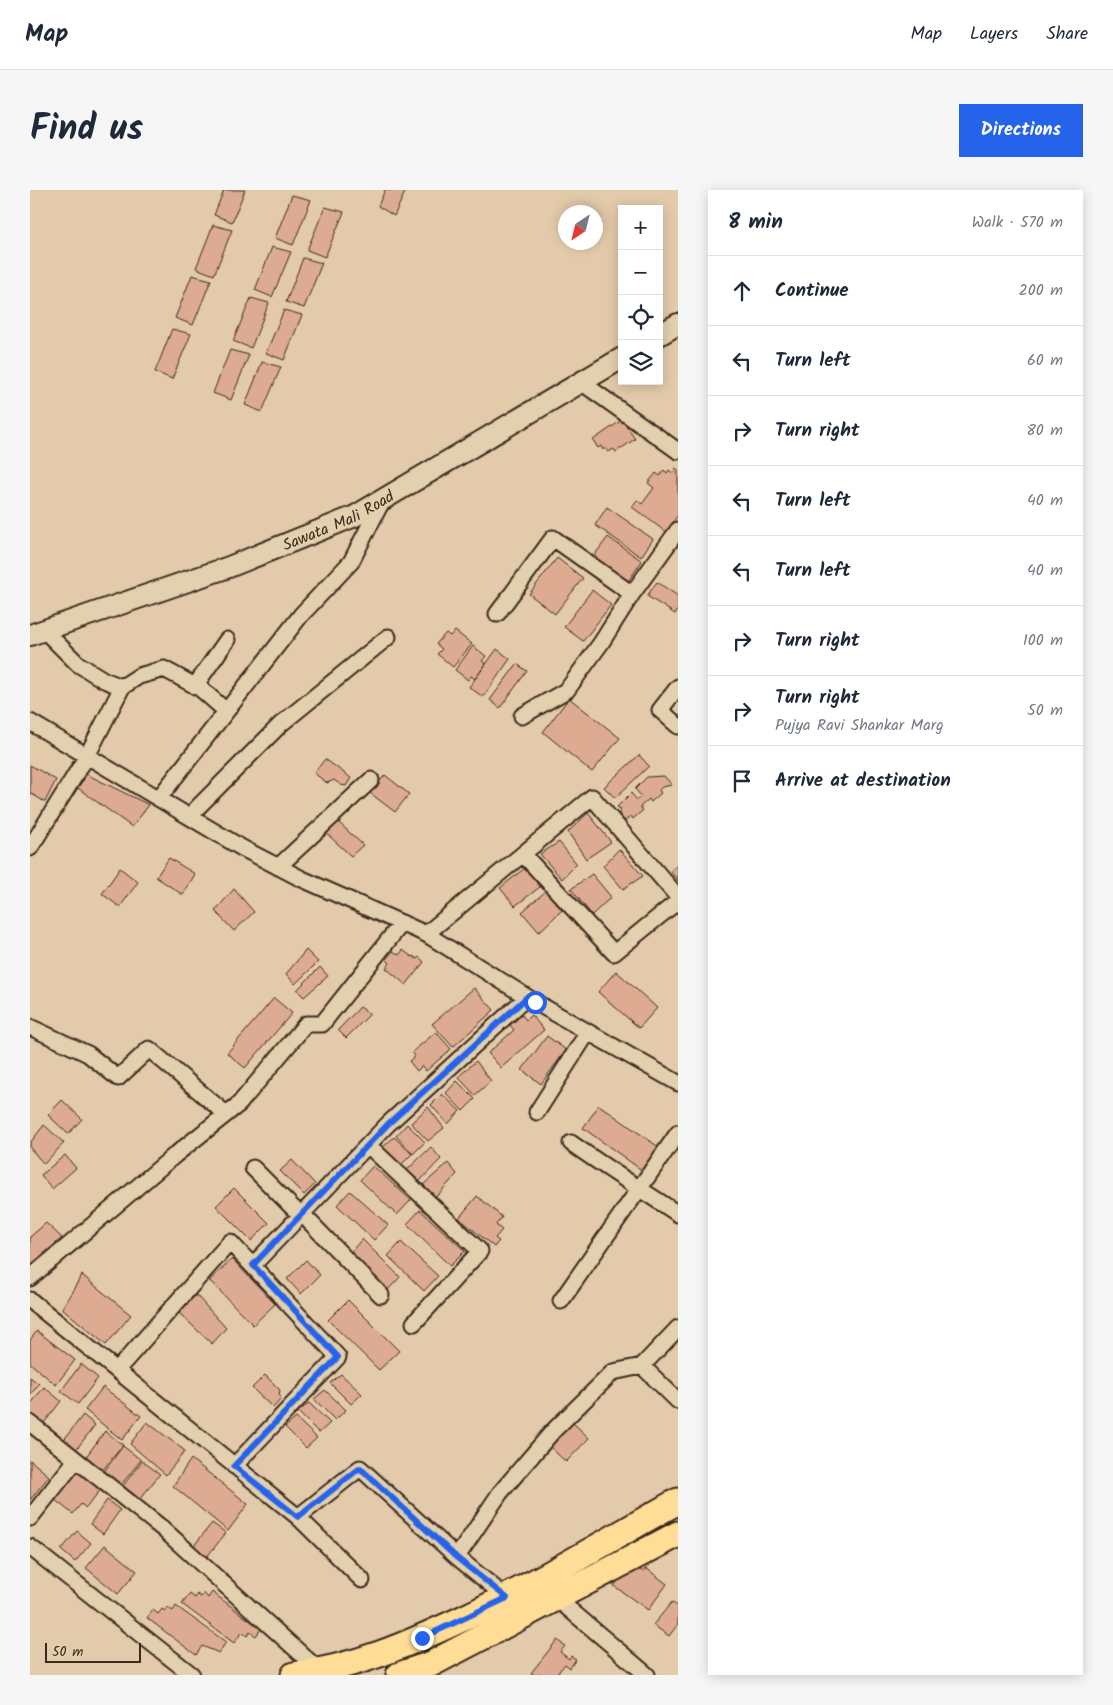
<!DOCTYPE html>
<meta charset="utf-8">
<style>
:root{--surface:#fff;--page:#f6f6f7;--text:#1f2937;--muted:#747a83;--line:#e0e1e3;--accent:#2563eb}
body{margin:0;font-family:Kalam,sans-serif;background:var(--page);color:var(--text)}
.controls{position:absolute;right:15px;top:15px;display:grid;overflow:hidden;border-radius:0px;box-shadow:0 2px 12px #0003}
.controls button{width:45px;height:45px;display:grid;place-items:center;padding:0;border:0;border-bottom:1px solid var(--line);background:var(--surface);color:var(--text);font:25px sans-serif}
.compass{position:absolute;left:528px;top:15px;width:45px;height:45px;border-radius:50%;background:var(--surface);box-shadow:0 2px 12px #0003;rotate:215deg}
.scale{position:absolute;left:15px;bottom:12px;width:96px;box-sizing:border-box;padding-left:5px;border:2px solid #3b2a1e;border-top:0;font-size:14px;line-height:18px;white-space:nowrap;color:#3b2a1e;-webkit-text-stroke:4px #e2d0ae;paint-order:stroke}
.stop{position:absolute;width:15px;height:15px;margin:-11px;border:4px solid #2563eb;border-radius:50%;background:#fff}
.stop.end{background:#2563eb;border-color:#fff;box-shadow:0 1px 5px #0008}
.list{margin:0;padding:0;list-style:none}
h2{display:flex;justify-content:space-between;align-items:center;height:65px;margin:0;padding:0 20px;font-size:21px}
h2 small{font-size:16px;font-weight:400;color:var(--muted)}
.list li{display:grid;grid-template-columns:32px 1fr auto;gap:15px;align-items:center;box-sizing:border-box;height:70px;padding:0 20px;border-top:1px solid var(--line)}
.list b{display:block;font-size:19px;white-space:nowrap}
.list p{margin:0;font-size:16px;white-space:nowrap;color:var(--muted)}
.list em{font-size:16px;font-style:normal;color:var(--muted)}
.icon{flex:none;width:28px;height:28px;fill:none;stroke:currentColor;stroke-width:2;stroke-linecap:round;stroke-linejoin:round}
.map{position:relative;flex:none;width:648px;height:1485px;overflow:hidden;border-radius:0px}
header{display:flex;align-items:center;gap:30px;box-sizing:border-box;height:70px;padding:0 25px;background:var(--surface);border-bottom:1px solid var(--line)}
header strong{font-size:24px}
nav{display:flex;gap:28px;margin-inline-start:auto;font-size:18px}
.intro{display:flex;align-items:center;justify-content:space-between;box-sizing:border-box;height:120px;padding:0 30px}
h1{margin:0;font-size:35px}
.button{padding:12px 22px;border-radius:0px;background:var(--accent);color:#fff;font-size:18px;font-weight:700}
main{display:flex;gap:30px;padding:0 30px}
aside{flex:1;background:var(--surface);border-radius:0px;box-shadow:0 2px 12px #0003}
.map>svg:first-child{display:block}
.building{fill:#ddab92;stroke:#3b2a1e}
.lines{fill:none;stroke-linecap:round;stroke-linejoin:round}
.minor-casing{stroke:#3b2a1e;stroke-width:19}
.tertiary-casing{stroke:#3b2a1e;stroke-width:24}
.primary-casing{stroke:#3b2a1e;stroke-width:29}
.minor{stroke:#e2d0ae;stroke-width:15}
.tertiary{stroke:#e2d0ae;stroke-width:20}
.primary{stroke:#ffdd96;stroke-width:25}
.route{stroke:#2563eb;stroke-width:6}
.labels{text-anchor:middle;stroke-width:4;stroke-linejoin:round;paint-order:stroke}
.street-label{font-size:16px;fill:#3b2a1e;stroke:#e2d0ae}
</style>
<header>
<strong>Map</strong>
<nav><a>Map</a><a>Layers</a><a>Share</a></nav>
</header>
<div class="intro"><h1>Find us</h1><a class="button">Directions</a></div>
<main>
<div class="map">
<svg width="648" height="1485" viewBox="0 0 648 1485">
<rect width="100%" height="100%" fill="#e3caaa"/>
<filter id="ink" filterUnits="userSpaceOnUse"><feTurbulence type="fractalNoise" baseFrequency=".02" numOctaves="2"/><feDisplacementMap in="SourceGraphic" scale="10" xChannelSelector="R" yChannelSelector="G"/><feConvolveMatrix kernelMatrix="1 2 1 2 8 2 1 2 1" color-interpolation-filters="sRGB"/></filter>
<g filter="url(#ink)">
<path class="building" d="M194,0H215L202,32L184,25Z
M355,0H376L364,26L348,16Z
M262,5L281,10L263,55L245,48Z
M295,17L314,22L295,67L277,60Z
M183,35L202,40L184,85L166,78Z
M242,57L261,62L242,107L225,100Z
M273,68L292,73L274,118L256,112Z
M162,85L181,90L163,135L145,128Z
M221,108L239,113L221,158L203,151Z
M254,120L272,125L254,170L236,163Z
M142,139L161,144L142,189L125,182Z
M200,160L219,165L201,210L183,203Z
M232,172L251,177L232,222L215,215Z
M592,230L605,249L586,262L584,259L578,262L575,258L573,260L571,256L568,258L563,250Z
M646,278L648,280V325L636,342L602,317L607,310L612,314L624,298L618,293L626,283L630,286L634,280L637,283L639,280L643,283Z
M577,317L623,349L611,367L565,335Z
M578,347L612,371L595,396L560,371Z
M527,368L553,388L525,424L499,404Z
M627,392L648,406V420L645,424L617,406Z
M562,400L581,415L553,451L534,437Z
M425,441L442,454L423,477L407,464L412,459L406,454L416,443L420,446Z
M443,456L456,466L452,471L456,474L445,489L441,486L438,490L425,480Z
M467,459L480,469L453,507L439,497Z
M487,474L497,481L470,518L460,510Z
M539,508L590,548L562,582L513,542Z
M609,565L619,576L585,608L574,597Z
M295,569L321,588L316,596L311,595L304,590L297,593L284,583Z
M0,575L26,590L15,612L0,603Z
M56,584L119,615L102,637L45,596L46,593L53,591Z
M355,585L379,604L365,622L340,603Z
M634,586L642,595L632,597L629,600L631,603L621,612L619,609L610,617L613,620L603,629L601,626L595,631L589,624L591,619L587,617L601,603L607,610L611,606L605,599L617,587Z
M558,623L581,652L556,669L538,642Z
M307,631L333,655L321,666L296,643Z
M529,652L547,674L532,689L510,664Z
M589,659L613,686L593,699L573,676Z
M139,668L165,684L153,705L126,687Z
M648,675V691L640,681Z
M90,678L108,692L90,717L72,704Z
M495,678L510,697L485,716L470,698Z
M562,684L581,707L562,725L541,699Z
M204,699L224,722L204,741L185,721Z
M516,701L532,720L509,742L492,722Z
M276,760L288,772L265,794L256,784Z
M373,760L382,767L383,766L387,769L389,767L394,772L376,795L356,778L360,773L356,769L363,761L369,765Z
M290,777L298,786L274,807L267,800Z
M586,781L627,818L609,838L568,802Z
M444,798L464,820L423,857L402,834Z
M244,808L262,823L215,878L197,863Z
M330,817L340,824L316,848L308,840Z
M492,825L496,830L501,825L514,840L471,878L458,863L484,840L480,835Z
M406,842L421,859L396,881L392,876L387,881L379,871L385,866L382,862Z
M517,846L536,860L511,894L492,880Z
M446,871L461,891L445,905L428,887Z
M427,891L445,909L433,921L416,903Z
M412,904L430,921L418,934L401,915Z
M32,910L52,929L38,944L18,925Z
M569,915L630,958L613,981L553,938Z
M398,917L414,938L398,951L381,933Z
M377,934L395,952L383,964L366,946Z
M14,935L34,953L14,974L0,958V953Z
M364,947L382,964L369,977L352,958Z
M401,957L411,969L389,992L377,980Z
M35,965L46,978L22,999L11,985Z
M262,970L285,994L274,1005L250,981Z
M418,973L427,984L406,1007L393,995Z
M343,976L381,1010L367,1025L330,990Z
M204,998L239,1033L221,1051L186,1016Z
M320,1001L358,1035L344,1050L307,1015Z
M447,1006L472,1027L466,1035L472,1040L465,1048L469,1051L464,1057L429,1028Z
M390,1020L435,1061L420,1076L377,1034Z
M16,1033L32,1048L0,1075V1047Z
M332,1049L370,1087L356,1102L319,1064Z
M371,1052L408,1086L394,1101L358,1066Z
M202,1069L245,1114L223,1135L181,1092L179,1091Z
M276,1070L290,1085L271,1104L257,1089Z
M52,1085L101,1125L76,1155L32,1118Z
M166,1105L196,1138L182,1154L149,1123Z
M318,1110L369,1161L349,1180L298,1130Z
M7,1141L45,1170L26,1195L0,1173V1150Z
M51,1174L68,1188L48,1214L31,1201Z
M311,1184L332,1204L321,1214L300,1193Z
M235,1185L250,1200L249,1205L252,1208L243,1218L222,1198Z
M0,1187L9,1194L0,1205Z
M14,1197L31,1211L11,1237L0,1229V1215Z
M73,1197L111,1226L92,1250L55,1220Z
M295,1200L316,1220L305,1230L284,1209Z
M279,1213L300,1233L289,1243L268,1222Z
M53,1225L65,1235L45,1261L32,1252Z
M266,1228L287,1248L276,1258L255,1237Z
M541,1231L559,1248L536,1272L518,1255Z
M117,1232L155,1261L136,1285L100,1254Z
M75,1241L93,1255L72,1281L55,1268Z
M93,1256L111,1270L90,1296L73,1283Z
M161,1269L218,1314L198,1341L143,1296Z
M0,1270L19,1286L0,1310Z
M112,1271L130,1284L109,1310L92,1297Z
M47,1282L71,1299L56,1318L51,1314L43,1324L25,1310Z
M77,1310L90,1320L73,1344L60,1334Z
M182,1333L196,1343L175,1369L162,1358Z
M47,1341L61,1353L45,1372L31,1360Z
M75,1355L107,1381L88,1404L56,1378Z
M607,1377L613,1382L616,1378L637,1394L618,1420L584,1396L598,1378L603,1382Z
M182,1402L231,1439L226,1446L220,1442L217,1446L212,1442L204,1453L152,1414L160,1404L165,1408L167,1404L171,1407L174,1403L178,1408Z
M642,1412L648,1417V1434L639,1446L623,1435Z
M146,1416L196,1452L189,1463L172,1456L166,1465L117,1428L123,1420L128,1424L132,1419L135,1421L137,1417L143,1421Z
M527,1450L535,1456L530,1462L539,1469L541,1466L546,1469L540,1478L535,1474L526,1485H512L509,1483L507,1485H504L501,1483Z"/>
<g class="lines">
<g class="minor-casing">
<path id="minor" d="M551,192L648,261
M467,424L523,348L602,404
M14,440L48,474L74,490L92,497
M165,496L197,450
M648,497L630,520L648,536
M492,526L537,500L571,453L602,404L648,340
M0,532L212,658L270,688L396,744L505,812L648,893
M129,608L271,425L321,372L353,309
M159,626L251,534L358,447
M0,658L57,566L92,497L109,486L134,479L171,499L196,521
M493,664L584,763L648,711
M248,677L341,590
M396,744L562,607L648,707
M0,837L58,864L88,888L119,859L196,924
M507,922L558,842
M541,953C576,978 612,1000 648,1024
M338,955L450,1061L384,1133
M223,978L263,1018L272,1024L351,1105
M223,1075L358,934L497,807
M0,1088L145,965L209,914L276,834H292L372,733
M0,1110L268,1327L330,1278L427,1367L477,1408
M531,1111L648,943
M612,1176L648,1211
M87,1180L200,1052L308,1167L204,1276
M0,1233L133,1339L290,1481
M268,1327L332,1390
M0,1328L46,1270
M0,1357L162,1485
M427,1367L470,1303L523,1241L583,1182L612,1176L648,1138
M526,1408L617,1485"/>
</g>
<g class="tertiary-casing">
<g id="tertiary">
<path d="M629,145L648,134"/>
<path id="s1" d="M0,445L199,377L325,326L592,168"/>
</g>
</g>
<g class="primary-casing">
<path id="primary" d="M264,1485C326,1477 376,1455 432,1429C506,1394 577,1351 648,1311
M369,1485L401,1474L648,1344"/>
</g>
<use href="#minor" class="minor"/>
<use href="#tertiary" class="tertiary"/>
<use href="#primary" class="primary"/>
</g>
</g>
<g class="lines" filter="url(#ink)">
<path class="route" d="M392,1448L477,1408L427,1368L330,1278L268,1327L204,1276L308,1167L223,1075L358,934L497,807L505,812"/>
</g>
<g class="labels">
<g class="street-label">
<text dy="6" stroke="none"><textPath href="#s1" startOffset="329">Sawata Mali Road</textPath></text>
</g>
</g>
</svg>
<div class="controls">
<button>+</button>
<button>−</button>
<button><svg class="icon" aria-label="locate" viewBox="0 0 24 24"><circle cx="12" cy="12" r="6"/><path d="M12 2v4M12 18v4M2 12h4M18 12h4"/></svg></button>
<button><svg class="icon" aria-label="layers" viewBox="0 0 24 24"><path d="M12 4l9 5-9 5-9-5zM3 14l9 5 9-5"/></svg></button>
</div>
<svg class="compass" viewBox="-18 -18 36 36"><path d="M0-13l5 13h-10z" fill="#e53935"/><path d="M0 13l5-13h-10z" fill="#747a83"/></svg>
<div class="scale">50 m</div>
<div class="stop" style="left:505px;top:812px"></div>
<div class="stop end" style="left:392px;top:1448px"></div>
</div>
<aside>
<h2>8 min<small>Walk · 570 m</small></h2>
<ul class="list">
<li><svg class="icon" aria-label="ahead" viewBox="0 0 24 24"><path d="M12 20V5M6 11l6-6 6 6"/></svg><div><b>Continue</b></div><em>200 m</em></li>
<li><svg class="icon" aria-label="left" viewBox="0 0 24 24"><path d="M17 20v-9H6M10 6l-5 5 5 5"/></svg><div><b>Turn left</b></div><em>60 m</em></li>
<li><svg class="icon" aria-label="right" viewBox="0 0 24 24"><path d="M7 20v-9h11M14 6l5 5-5 5"/></svg><div><b>Turn right</b></div><em>80 m</em></li>
<li><svg class="icon" aria-label="left" viewBox="0 0 24 24"><path d="M17 20v-9H6M10 6l-5 5 5 5"/></svg><div><b>Turn left</b></div><em>40 m</em></li>
<li><svg class="icon" aria-label="left" viewBox="0 0 24 24"><path d="M17 20v-9H6M10 6l-5 5 5 5"/></svg><div><b>Turn left</b></div><em>40 m</em></li>
<li><svg class="icon" aria-label="right" viewBox="0 0 24 24"><path d="M7 20v-9h11M14 6l5 5-5 5"/></svg><div><b>Turn right</b></div><em>100 m</em></li>
<li><svg class="icon" aria-label="right" viewBox="0 0 24 24"><path d="M7 20v-9h11M14 6l5 5-5 5"/></svg><div><b>Turn right</b><p>Pujya Ravi Shankar Marg</p></div><em>50 m</em></li>
<li><svg class="icon" aria-label="arrive" viewBox="0 0 24 24"><path d="M6 21V4h12l-3 4 3 4H6"/></svg><div><b>Arrive at destination</b></div></li>
</ul>
</aside>
</main>
